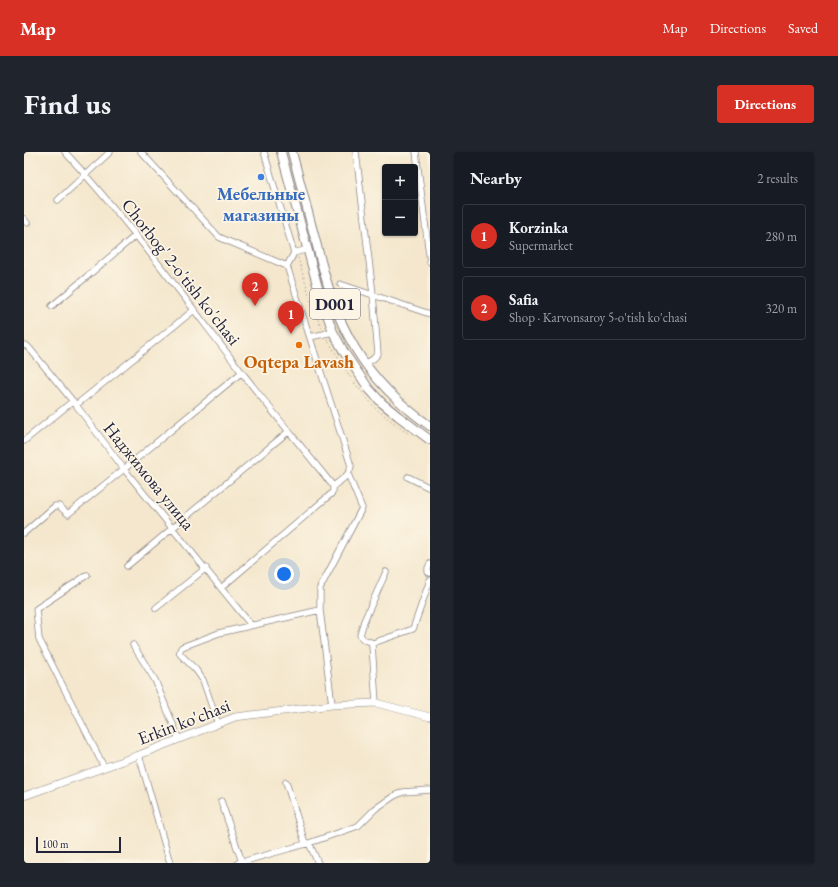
<!DOCTYPE html>
<meta charset="utf-8">
<style>
:root{--surface:#171b24;--page:#20242c;--text:#f1f3f6;--muted:#9ea1a6;--line:#363941;--accent:#d93025}
body{margin:0;font-family:"EB Garamond",serif;background:var(--page);color:var(--text)}
.controls{position:absolute;right:12px;top:12px;display:grid;overflow:hidden;border-radius:4px;box-shadow:0 1px 3px #0004}
.controls button{width:36px;height:36px;display:grid;place-items:center;padding:0;border:0;border-bottom:1px solid var(--line);background:var(--surface);color:var(--text);font:20px sans-serif}
.scale{position:absolute;left:12px;bottom:10px;width:85px;box-sizing:border-box;padding-left:4px;border:2px solid #22223b;border-top:0;font-size:11px;line-height:14px;white-space:nowrap;color:#22223b;-webkit-text-stroke:3px #fcf5e5;paint-order:stroke}
.you{position:absolute;left:260px;top:422px;width:14px;height:14px;margin:-10px;border:3px solid #fff;border-radius:50%;background:#1a73e8;box-shadow:0 0 0 6px #1a73e833}
.badge{display:grid;place-items:center;width:26px;height:26px;border-radius:50%;background:var(--accent);color:#fff;font-size:13px;font-weight:700}
.pin{position:absolute;translate:-50% -33px;filter:drop-shadow(0 1px 2px #0008)}
.pin::after{content:'';position:absolute;top:21px;width:14px;height:12px;background:inherit;clip-path:polygon(0 0,100% 0,50% 100%)}
.list{margin:0;padding:0;list-style:none}
h2{display:flex;justify-content:space-between;align-items:center;height:52px;margin:0;padding:0 16px;font-size:17px}
h2 small{font-size:13px;font-weight:400;color:var(--muted)}
.list li{display:grid;grid-template-columns:26px 1fr auto;gap:12px;align-items:center;box-sizing:border-box;height:64px;margin:0 8px 8px;padding:0 8px;border:1px solid var(--line);border-radius:4px}
.list b{display:block;font-size:15px;white-space:nowrap}
.list p{margin:0;font-size:13px;white-space:nowrap;color:var(--muted)}
.list em{font-size:13px;font-style:normal;color:var(--muted)}
.map{position:relative;flex:none;width:406px;height:711px;overflow:hidden;border-radius:4px}
header{display:flex;align-items:center;gap:24px;box-sizing:border-box;height:56px;padding:0 20px;background:var(--accent);color:#fff}
header strong{font-size:19px}
nav{display:flex;gap:22px;margin-inline-start:auto;font-size:14px}
.intro{display:flex;align-items:center;justify-content:space-between;box-sizing:border-box;height:96px;padding:0 24px}
h1{margin:0;font-size:28px}
.button{padding:10px 18px;border-radius:4px;background:var(--accent);color:#fff;font-size:14px;font-weight:700}
main{display:flex;gap:24px;padding:0 24px}
aside{flex:1;background:var(--surface);border-radius:4px;box-shadow:0 1px 3px #0004}
.map>svg:first-child{display:block}
.lines{fill:none;stroke-linecap:round;stroke-linejoin:round}
.minor-casing{stroke:#8b8484;stroke-width:7}
.major-casing{stroke:#8b8484;stroke-width:8}
.highway-casing{stroke:#8b8484;stroke-width:10}
.path{stroke:#8b8484;stroke-width:1;stroke-dasharray:1 3;stroke-linecap:butt}
.minor{stroke:#fff;stroke-width:5.5}
.major{stroke:#fff;stroke-width:7}
.highway{stroke:#fff;stroke-width:8}
.shop-dot{fill:#3f7fe0;stroke:#fcf5e5;stroke-width:1.5}
.food-dot{fill:#e8710a;stroke:#fcf5e5;stroke-width:1.5}
.labels{text-anchor:middle;stroke-width:3.5;stroke-linejoin:round;paint-order:stroke}
.shield{fill:#fcf5e5;stroke:#63616e;stroke-width:1}
.shield-label{font-size:17px;font-weight:bold;fill:#22223b}
.shop-label{font-size:18px;font-weight:bold;fill:#366cbe;stroke:#fcf5e5}
.street-label{font-size:18px;fill:#22223b;stroke:#fcf5e5}
.food-label{font-size:18px;font-weight:bold;fill:#c56008;stroke:#fcf5e5}
</style>
<header>
<strong>Map</strong>
<nav><a>Map</a><a>Directions</a><a>Saved</a></nav>
</header>
<div class="intro"><h1>Find us</h1><a class="button">Directions</a></div>
<main>
<div class="map">
<svg width="406" height="711" viewBox="0 0 406 711">
<rect width="100%" height="100%" fill="#fcf5e5"/>
<filter id="ink" filterUnits="userSpaceOnUse"><feTurbulence type="fractalNoise" baseFrequency=".025" numOctaves="2"/><feDisplacementMap in="SourceGraphic" scale="8" xChannelSelector="R" yChannelSelector="G"/><feConvolveMatrix kernelMatrix="1 2 1 2 8 2 1 2 1" color-interpolation-filters="sRGB"/></filter>
<filter id="wash" filterUnits="userSpaceOnUse"><feTurbulence type="fractalNoise" baseFrequency=".012" numOctaves="4" result="noise"/><feDisplacementMap in="SourceGraphic" scale="16" xChannelSelector="R" yChannelSelector="G"/><feGaussianBlur stdDeviation="0.9" result="paint"/><feColorMatrix in="noise" values="0 0 0 0 0 0 0 0 0 0 0 0 0 0 0 0 0 1.4 0 .05"/><feComposite in="paint" operator="in"/></filter>
<g filter="url(#wash)">
<rect width="100%" height="100%" fill="#f4e7cd"/>
</g>
<g filter="url(#ink)">
<g class="lines">
<g class="minor-casing">
<path id="minor" d="M41,0C104,69 159,144 216,218C246,257 278,295 309,334
M117,0L195,85L206,90L263,114
M332,0L349,142L354,202L349,207L341,212
M392,0L406,110
M34,48L86,0
M0,67L3,71
M270,101L284,97
M316,132L406,162
M28,154L112,83
M286,185L309,180
M0,193L3,194L6,197L52,253L100,317L227,473
M52,253L170,158
M0,289L49,249
M384,325L406,336
M0,381L31,354H35L44,362L100,317L218,220
M406,412L404,416V420L406,421
M103,414L265,279
M63,423L12,457L15,487L80,615
M197,436L307,342L309,339V334C316,329 326,323 327,314L263,114L270,101L240,0
M132,456L182,416
M349,491L339,487L336,483L340,469L362,420
M109,493L131,528L155,587
M352,551L348,493L349,491L389,477L406,428
M308,553L296,458V436L338,356L324,322
M194,572L179,528L172,518L156,502C155,499 156,497 158,495L195,481L296,458
M115,603L146,711
M262,630L281,691H285L294,711
M197,649L218,710
M214,711L285,691L334,674L351,657L370,644L379,640L406,638"/>
</g>
<g class="major-casing">
<path id="major" d="M0,644L115,603L211,565L308,553L352,551L406,565"/>
</g>
<g class="highway-casing">
<path id="highway" d="M257,0L294,136L309,180L320,200L345,237L358,251L374,264L406,288
M268,0C276,31 285,63 293,94C302,129 312,165 331,196C350,228 376,253 406,274"/>
</g>
<path class="path" d="M274,106L288,152L298,177
M303,187L328,228L352,257L380,279L386,282"/>
<use href="#minor" class="minor"/>
<use href="#major" class="major"/>
<use href="#highway" class="highway"/>
</g>
</g>
<circle class="shop-dot" cx="237" cy="25" r="4"/>
<circle class="food-dot" cx="275" cy="193" r="4"/>
<g class="labels">
<rect class="shield" x="286" y="137" width="50" height="30" rx="3"/>
<g class="shield-label">
<text x="311" y="158">D001</text>
</g>
<g class="shop-label">
<text x="237" y="48">Мебельные<tspan x="237" dy="21">магазины</tspan></text>
</g>
<g class="street-label">
<text transform="translate(157 120) rotate(52)" y="6">Chorbog' 2-o'tish ko'chasi</text>
<text transform="translate(125 324) rotate(51)" y="6">Наджимова улица</text>
<text transform="translate(160 570) rotate(-21)" y="6">Erkin ko'chasi</text>
</g>
<g class="food-label">
<text x="275" y="216">Oqtepa Lavash</text>
</g>
</g>
</svg>
<div class="controls">
<button>+</button>
<button>−</button>
</div>
<div class="scale">100 m</div>
<div class="you"></div>
<div class="pin badge" style="left:267px;top:182px">1</div>
<div class="pin badge" style="left:231px;top:154px">2</div>
</div>
<aside>
<h2>Nearby<small>2 results</small></h2>
<ul class="list">
<li><span class="badge">1</span><div><b>Korzinka</b><p>Supermarket</p></div><em>280 m</em></li>
<li><span class="badge">2</span><div><b>Safia</b><p>Shop · Karvonsaroy 5-o'tish ko'chasi</p></div><em>320 m</em></li>
</ul>
</aside>
</main>
